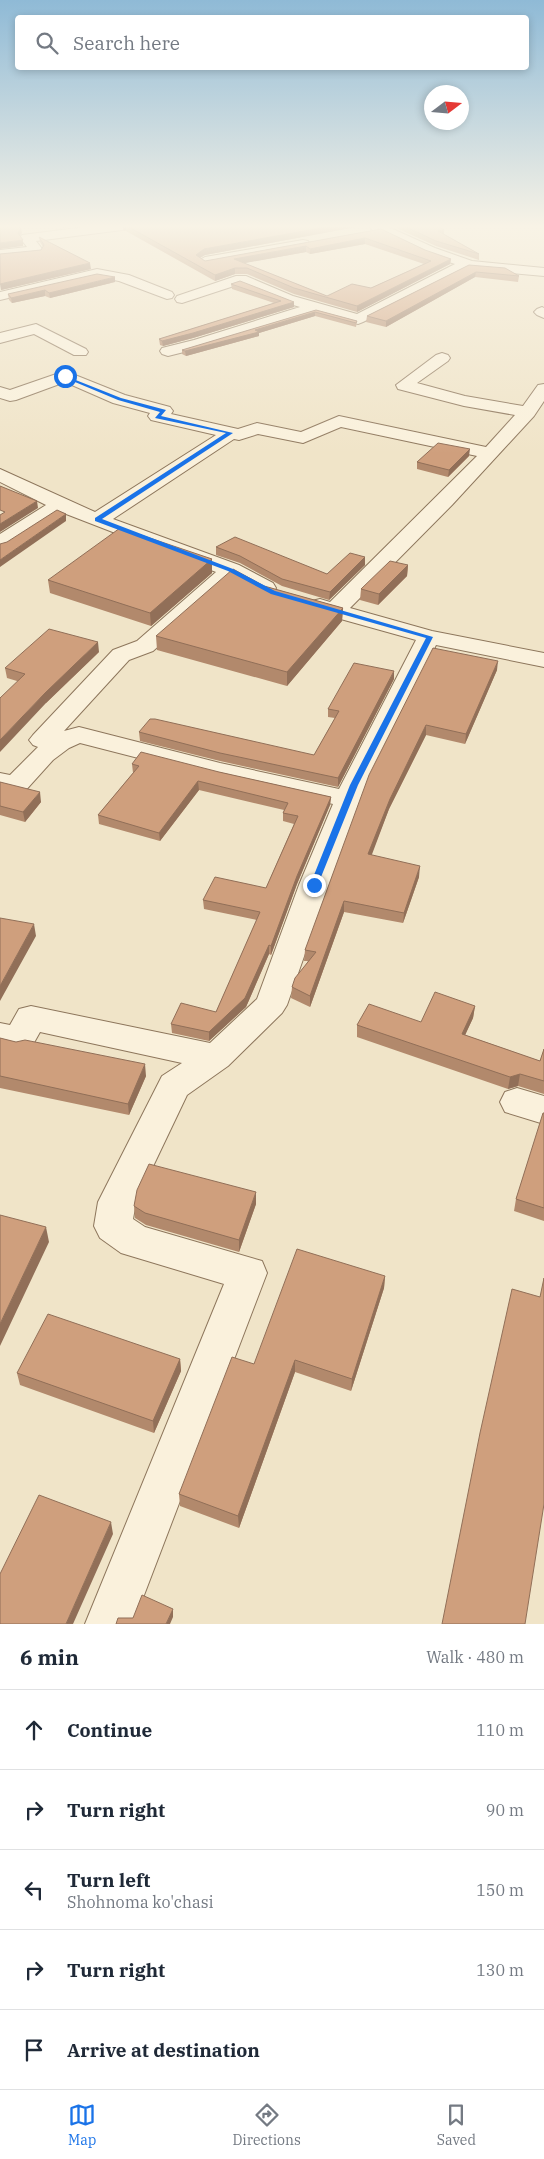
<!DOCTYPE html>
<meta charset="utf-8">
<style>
:root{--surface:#fff;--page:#f6f6f7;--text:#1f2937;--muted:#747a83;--line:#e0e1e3;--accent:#1a73e8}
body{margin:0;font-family:"IBM Plex Serif",serif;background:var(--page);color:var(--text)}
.compass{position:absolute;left:424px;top:85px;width:45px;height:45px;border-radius:50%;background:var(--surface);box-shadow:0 2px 8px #0003;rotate:74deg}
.stop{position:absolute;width:15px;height:15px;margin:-11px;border:4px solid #1a73e8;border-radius:50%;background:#fff}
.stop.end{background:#1a73e8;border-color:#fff;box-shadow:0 1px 5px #0008}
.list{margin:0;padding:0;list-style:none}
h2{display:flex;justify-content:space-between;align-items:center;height:65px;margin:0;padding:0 20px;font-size:21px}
h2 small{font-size:16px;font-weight:400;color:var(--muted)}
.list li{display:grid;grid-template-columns:32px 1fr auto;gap:15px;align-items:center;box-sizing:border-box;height:80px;padding:0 20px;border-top:1px solid var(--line)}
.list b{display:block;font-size:19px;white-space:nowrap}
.list p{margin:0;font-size:16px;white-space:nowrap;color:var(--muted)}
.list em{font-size:16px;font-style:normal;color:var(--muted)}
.icon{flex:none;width:28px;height:28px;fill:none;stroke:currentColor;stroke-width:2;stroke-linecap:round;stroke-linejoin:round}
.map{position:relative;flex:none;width:544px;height:1624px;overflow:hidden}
.search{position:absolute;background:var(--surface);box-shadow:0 2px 8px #0003;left:15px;right:15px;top:15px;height:55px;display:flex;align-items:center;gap:12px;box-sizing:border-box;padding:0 18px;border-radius:5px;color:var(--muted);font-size:19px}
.sheet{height:465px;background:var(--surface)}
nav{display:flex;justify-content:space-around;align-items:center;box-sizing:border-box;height:70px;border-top:1px solid var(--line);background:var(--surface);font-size:14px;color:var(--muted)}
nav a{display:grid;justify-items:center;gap:2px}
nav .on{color:var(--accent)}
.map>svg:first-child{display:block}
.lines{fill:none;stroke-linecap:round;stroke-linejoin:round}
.minor-casing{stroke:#8d765c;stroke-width:2}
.minor{fill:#faf1dc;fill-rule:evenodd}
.wall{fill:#b2896c;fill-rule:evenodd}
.shaded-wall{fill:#916f58}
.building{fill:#cf9f7d;stroke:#916f58;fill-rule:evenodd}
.route{fill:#1a73e8}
</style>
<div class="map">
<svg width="544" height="1624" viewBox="0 0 544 1624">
<rect width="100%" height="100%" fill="#f0e4c8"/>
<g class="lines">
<g class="minor-casing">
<path id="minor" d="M93,226H128L122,230L36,241L43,250L41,253L0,258V250L27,247L20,238L22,235Z
M370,226H386L435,248L472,261L544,268V276L468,269L363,322L358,324L316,312L204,347L168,356L162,354L160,351L162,348L194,340L300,307L283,302L240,284L182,303L177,302L175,299L177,296L236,276H246L293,296L357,314L455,264L425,254L371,229Z
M303,240L308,241L310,244L308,247L205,265L198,261L205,257Z
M97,269L129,275L172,292L174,295L172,298L167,299L119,281L97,277L0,300V292Z
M542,307L544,308V318L537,315L534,312L537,309Z
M36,324L86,349L88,352L86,355H74L34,334L0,343V333Z
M442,353L448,355L450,358L448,361L417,383L465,396L523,406L538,385L544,384V401L534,416L452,505L350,608L432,631L544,653V667L436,645L367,785L329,885L287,1005L282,1013L228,1066L187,1095L136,1202L133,1219L145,1227L262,1261L267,1273L133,1624H85L224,1284L121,1253L100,1238L94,1226L98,1202L162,1076L182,1063L40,1032L31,1048L19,1052L0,1047V1023L10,1025L19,1009L31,1006L210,1043L257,999L299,885L333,804L220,779L80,743L69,748L53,760L25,791L16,793L0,789V773L10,775L38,747L33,745L29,740L33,735L113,650L137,641L216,572L61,512L7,547L0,549V534L46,505L0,482V469L95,512L216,435L151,420L148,416L150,413L113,403L65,382L16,400L10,401L0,398V387L10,390L65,371L125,395L170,407L173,411L171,414L238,429L257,423L301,432L339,416L486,447L515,415L464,406L398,389L396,385L436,355ZM341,427L477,456L330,602L320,599L312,601L309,606L312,611L416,640L339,789L220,763L79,727L64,731L129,660L153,651L233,580C246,587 258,596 273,593L276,588L273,583L239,565L113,519L234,439L239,440L258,434L303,443Z
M517,1088L544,1096V1124L505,1112L500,1102L505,1092Z"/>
</g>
<use href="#minor" class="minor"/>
</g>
<path class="wall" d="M123,226H361L205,255L200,258L205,261L381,229L425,250L451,259L450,264L357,312L294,294L247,274H235L215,281L126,231H123ZM365,244L424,264L371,288L327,296L244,263L306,252L310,254Z
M392,226H438L444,230V234L479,254V260L436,246Z
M39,237L91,269L1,290L0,254L41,250L43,247L40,242Z
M469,265L519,276L518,282L475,277L386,327L366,322L367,316Z
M240,281L294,307L193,338L163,346L160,345L159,339L274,303L232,289L231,284Z
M115,282L50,298L45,296L12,303L9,300L8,294Z
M316,310L357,321L356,327L315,316L259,333V336L186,356L182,354V350Z
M469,456L448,477L417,469V462Z
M216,547L327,574L365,557V565L329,600L282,586L240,563L216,555Z
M212,559V573L151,626L50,593L48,580Z
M408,565L407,576L378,605L360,600L361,589Z
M264,586L343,608L342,621L287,686L157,650L156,636Z
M433,648L497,670L465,744L426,735L389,809L371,855L419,877L403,923L344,912L310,1007L291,998L292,987L308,961H304L305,950Z
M99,652L46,703L17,681L7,678L5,668Z
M394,679L338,787L220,761L140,741L139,732L314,755L335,718L328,717V709Z
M132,764L219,772L331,797L330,805L297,884L271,955L269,954L246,1007L209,1041L172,1033L171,1024L216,1012L257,920L204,909L203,900L266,888L294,824L283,821V813L284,810L199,790L160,841L99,824L98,815L133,773Z
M0,782L41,802L25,822L0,815Z
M475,1006L473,1018L465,1035L540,1061L544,1049V1094L518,1086L508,1089L357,1037V1025L421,1022Z
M0,1038L146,1076L129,1115L0,1088Z
M544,1113V1221L514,1211L516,1199Z
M256,1204L239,1252L146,1225L135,1218L134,1206Z
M385,1276L384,1288L351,1391L295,1372L239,1528L180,1506L179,1494L254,1364Z
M180,1359L181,1371L154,1433L20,1385L17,1373Z"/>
<path class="shaded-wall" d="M63,226H80L63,228Z
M123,226H126V231H123Z
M332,226H361L205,255L196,260V255L204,249Z
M21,228L22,233L18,238V233Z
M444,230V235L438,231Z
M365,238V244L310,254V249Z
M23,240V246L0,249V243Z
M306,246V252L234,265V259Z
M451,259L450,264L357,312V306Z
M90,263L91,269L1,290L0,284Z
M235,268V274L215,281V275Z
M476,272L475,277L386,327V321Z
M115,277V282L50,298L49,293Z
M45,290V296L12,303L11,298Z
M294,302V307L193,338L163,346L162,341Z
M315,312V316L259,333V336L186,356L185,351Z
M470,449L469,456L448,477L449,470Z
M37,501L38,508L0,532V524Z
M66,514V521L0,567V560Z
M365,557V565L329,600L330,592Z
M212,559V573L151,626L150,613Z
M408,565L407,576L378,605L379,594Z
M343,608L342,621L287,686V672Z
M98,642L99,652L46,703L0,752V740L45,693Z
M498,661L497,670L465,744L466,734Z
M394,671V679L338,787V778Z
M426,725V735L389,809L368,865V854L390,799Z
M198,781L199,790L160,841L159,833Z
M40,792L41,802L25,822L23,812Z
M331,797L330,805L297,884L271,955V946L297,876Z
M420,866L419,877L403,923L404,913Z
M344,901V912L310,1007V996Z
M34,924L36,936L0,1001V986Z
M269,945V954L246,1007L209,1041V1032Z
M475,1006L473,1018L460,1046L462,1034Z
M145,1064L146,1076L129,1115L128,1104Z
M520,1074L518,1086L508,1089L510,1077Z
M256,1192V1204L239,1252V1240Z
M46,1227L49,1242L0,1346V1324Z
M385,1276L384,1288L351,1391L352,1379Z
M180,1359L181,1371L154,1433L153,1421Z
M295,1360V1372L239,1528L238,1516Z
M111,1522L113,1534L73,1624H66Z
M173,1609V1617L170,1624H166Z"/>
<path class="building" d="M0,226H17L21,228L18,233L23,240L0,243Z
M127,226H332L204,249L196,255L205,261L381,229L425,250L451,259L357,306L294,288L247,268H235L215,275ZM365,238L431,261L371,288L352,284L327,296L234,259L306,246L310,249Z
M404,226H438L444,230L438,231L479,254L436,241Z
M39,237L90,263L0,284V254L41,250L44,245Z
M469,265L505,268L519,276L476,272L386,321L367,316Z
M97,274L115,277L49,293L45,290L11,298L8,294Z
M240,281L294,302L193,333L162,341L159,339L281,301L231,284Z
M316,310L357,321L356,323L315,312L255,330L259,332L185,351L182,350Z
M438,443L470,449L449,470L417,462Z
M0,486L37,501L0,524V515L5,512L0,510Z
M57,510L66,514L0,560V544L7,542Z
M120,528L212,559L150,613L48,580Z
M235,537L327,574L350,553L365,557L330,592L282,579L240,556L216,547Z
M390,561L408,565L379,594L361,589Z
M233,569L264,586L343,608L287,672L156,636Z
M49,629L98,642L45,693L0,740V698L25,674L5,668Z
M433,648L498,661L466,734L426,725L390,799L368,854L420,866L404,913L344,901L310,996L292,987L295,978L316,952L305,950L369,775Z
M354,663L394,671L338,778L220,753L139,732L150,719H155L314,755L339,711L328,709Z
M141,752L219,772L331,797L297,876L271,946L269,945L245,998L209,1032L171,1024L181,1003L216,1012L260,912L203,900L215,877L266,888L298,816L283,813L288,803L198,781L159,833L98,815L139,766L132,764Z
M0,782L40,792L23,812L0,806Z
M0,918L34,924L0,986Z
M435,992L475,1006L462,1034L540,1061L544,1049V1081L520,1074L510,1077L357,1025L369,1004L421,1022Z
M0,1038L16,1042L25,1040L145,1064L128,1104L0,1076Z
M543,1113H544V1208L516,1199Z
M149,1164L256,1192L239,1240L145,1213L134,1206L137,1190Z
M0,1215L46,1227L0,1324Z
M297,1249L385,1276L352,1379L295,1360L238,1516L179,1494L232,1357L254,1364Z
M544,1278V1504L525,1624H442L480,1433L512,1289L540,1297Z
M48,1314L180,1359L153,1421L17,1373Z
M39,1495L111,1522L66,1624H0V1574Z
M142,1595L173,1609L166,1624H116L118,1618H133Z"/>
<linearGradient id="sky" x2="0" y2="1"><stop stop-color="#8fbad6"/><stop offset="0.5" stop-color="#f8f3e6"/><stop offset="1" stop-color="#f8f3e6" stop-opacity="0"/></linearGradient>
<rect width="544" height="453" fill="url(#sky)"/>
<path class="route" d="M63,375L121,398L166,410L161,416L233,433L102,519L233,569L275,591L433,637L358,785L317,887L314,888L310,885L350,785L426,638L271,594L228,571L95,521V518L226,433L155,418L160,412L118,400L63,377Z"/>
</svg>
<svg class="compass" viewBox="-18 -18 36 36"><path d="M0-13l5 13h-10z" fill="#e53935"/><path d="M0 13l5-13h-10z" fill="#747a83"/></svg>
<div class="stop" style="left:65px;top:376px"></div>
<div class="stop end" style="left:314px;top:885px"></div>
<div class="search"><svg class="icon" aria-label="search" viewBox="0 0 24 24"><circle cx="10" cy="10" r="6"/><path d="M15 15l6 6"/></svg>Search here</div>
</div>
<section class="sheet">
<h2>6 min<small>Walk · 480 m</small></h2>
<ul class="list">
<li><svg class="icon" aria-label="ahead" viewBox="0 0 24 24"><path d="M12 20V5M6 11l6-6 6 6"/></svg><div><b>Continue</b></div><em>110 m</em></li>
<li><svg class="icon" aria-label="right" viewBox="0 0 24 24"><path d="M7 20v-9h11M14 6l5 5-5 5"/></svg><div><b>Turn right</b></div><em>90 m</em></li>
<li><svg class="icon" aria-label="left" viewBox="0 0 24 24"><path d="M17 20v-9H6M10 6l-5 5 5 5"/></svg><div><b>Turn left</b><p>Shohnoma ko'chasi</p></div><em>150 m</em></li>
<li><svg class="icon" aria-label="right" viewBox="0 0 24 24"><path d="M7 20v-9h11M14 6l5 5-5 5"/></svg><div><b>Turn right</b></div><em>130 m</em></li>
<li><svg class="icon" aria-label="arrive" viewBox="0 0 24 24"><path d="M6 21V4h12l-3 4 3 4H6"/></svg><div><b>Arrive at destination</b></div></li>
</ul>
</section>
<nav>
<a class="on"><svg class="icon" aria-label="map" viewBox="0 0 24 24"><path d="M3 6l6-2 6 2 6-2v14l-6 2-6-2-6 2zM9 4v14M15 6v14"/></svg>Map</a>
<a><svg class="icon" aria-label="directions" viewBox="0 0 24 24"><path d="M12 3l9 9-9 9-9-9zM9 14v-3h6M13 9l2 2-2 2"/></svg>Directions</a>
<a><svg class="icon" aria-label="saved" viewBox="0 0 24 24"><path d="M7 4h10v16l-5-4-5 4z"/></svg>Saved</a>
</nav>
